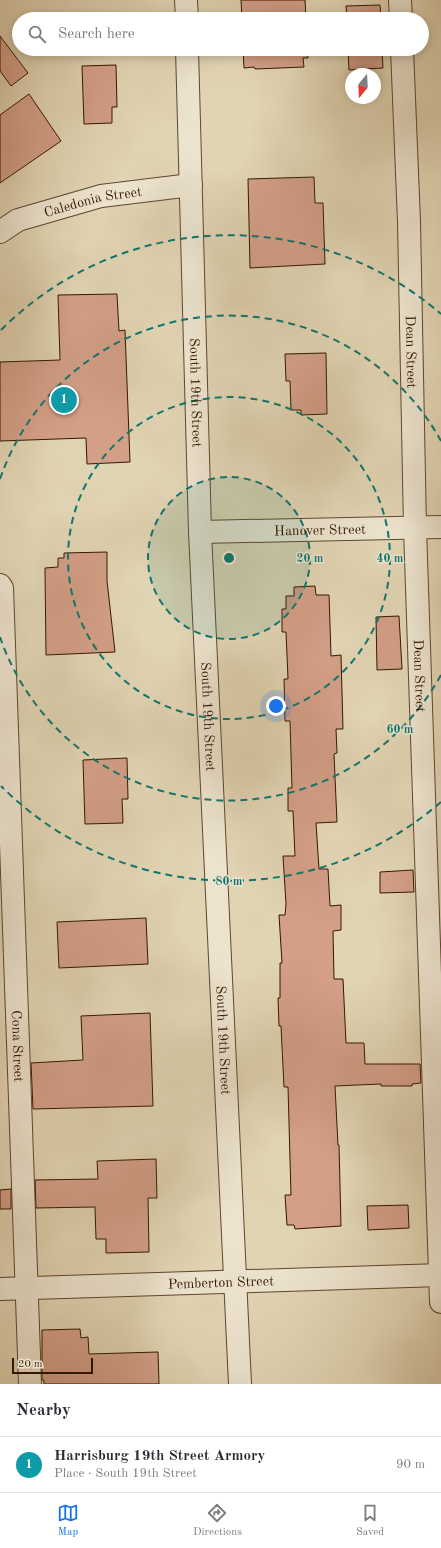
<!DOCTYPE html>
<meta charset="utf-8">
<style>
:root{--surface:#fff;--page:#f2f2f3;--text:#2b2b33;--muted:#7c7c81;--line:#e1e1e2;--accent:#1a73e8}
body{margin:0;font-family:"Old Standard TT",serif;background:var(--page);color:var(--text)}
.compass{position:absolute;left:345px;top:68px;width:36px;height:36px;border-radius:50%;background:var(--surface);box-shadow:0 2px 10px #0003;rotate:198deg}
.scale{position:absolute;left:12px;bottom:10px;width:81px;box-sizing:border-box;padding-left:4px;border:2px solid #341601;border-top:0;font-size:11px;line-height:14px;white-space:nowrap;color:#341601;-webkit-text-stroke:3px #ece3ce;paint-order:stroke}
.you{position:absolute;left:276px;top:706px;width:14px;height:14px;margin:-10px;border:3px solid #fff;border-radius:50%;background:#1a73e8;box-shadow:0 0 0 6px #1a73e833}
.badge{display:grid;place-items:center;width:26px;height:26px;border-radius:50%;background:var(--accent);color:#fff;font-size:13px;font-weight:700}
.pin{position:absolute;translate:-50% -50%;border:2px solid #fff;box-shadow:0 1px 4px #0006}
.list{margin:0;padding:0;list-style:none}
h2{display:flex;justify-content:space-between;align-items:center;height:52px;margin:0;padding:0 16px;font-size:17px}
h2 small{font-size:13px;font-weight:400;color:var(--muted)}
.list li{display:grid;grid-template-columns:26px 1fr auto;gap:12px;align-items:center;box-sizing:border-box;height:56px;padding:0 16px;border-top:1px solid var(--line)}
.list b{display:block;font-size:15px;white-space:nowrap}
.list p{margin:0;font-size:13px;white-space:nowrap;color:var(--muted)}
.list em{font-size:13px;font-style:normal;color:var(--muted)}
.icon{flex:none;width:22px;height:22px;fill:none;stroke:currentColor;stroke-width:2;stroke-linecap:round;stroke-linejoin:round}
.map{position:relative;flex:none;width:441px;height:1384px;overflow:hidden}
.search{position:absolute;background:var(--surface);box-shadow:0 2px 10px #0003;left:12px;right:12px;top:12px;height:44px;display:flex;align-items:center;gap:10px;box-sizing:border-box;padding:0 14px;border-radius:22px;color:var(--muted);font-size:15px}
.sheet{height:108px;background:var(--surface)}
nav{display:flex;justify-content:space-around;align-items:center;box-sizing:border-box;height:56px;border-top:1px solid var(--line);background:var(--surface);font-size:11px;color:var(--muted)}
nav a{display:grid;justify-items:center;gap:2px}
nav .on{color:var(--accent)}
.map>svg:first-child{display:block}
.building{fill:#d39f87;stroke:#341601}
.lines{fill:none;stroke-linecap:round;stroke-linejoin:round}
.minor-casing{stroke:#5f462e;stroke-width:24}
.minor{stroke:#ece3ce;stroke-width:22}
.ring{fill:none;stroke:#0f766e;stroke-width:2;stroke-dasharray:7 5}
.labels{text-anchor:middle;stroke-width:3;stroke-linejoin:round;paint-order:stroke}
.street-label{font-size:14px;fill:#341601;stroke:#ece3ce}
.centre{fill:#0f766e;stroke:#ece3ce;stroke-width:2}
.ring-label{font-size:12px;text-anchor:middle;font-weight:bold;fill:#0f766e;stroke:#ece3ce;stroke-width:3;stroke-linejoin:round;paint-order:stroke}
</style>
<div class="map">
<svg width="441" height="1384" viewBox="0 0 441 1384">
<rect width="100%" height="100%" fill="#e1d4b3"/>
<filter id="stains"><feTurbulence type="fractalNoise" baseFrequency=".005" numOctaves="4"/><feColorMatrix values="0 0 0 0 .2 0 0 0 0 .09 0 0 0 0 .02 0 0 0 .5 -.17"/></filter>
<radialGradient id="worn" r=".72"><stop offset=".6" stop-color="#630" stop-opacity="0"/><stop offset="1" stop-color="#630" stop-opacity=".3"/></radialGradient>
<path class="building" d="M241,0H305L306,19H242Z
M380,5L381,19H347L346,6Z
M0,36L28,73L11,86L0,71Z
M243,49H307L308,58H303L304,67L255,69L254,67L244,68Z
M348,49H382L383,68L349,70Z
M116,65L117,107H112V123L84,124L82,66Z
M29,94L61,141L0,183V115Z
M314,177L315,203H323L325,264L250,268L248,179Z
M117,294L119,331L125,330L130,462L87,464L86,438L0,441V362L60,360L58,295Z
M326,353L327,414L301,415V410H291L290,381H286L285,354Z
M107,552V581L115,652L46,655L45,568L58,567V558H64V553Z
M315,586L316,595H329L331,656L341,655L343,729H336L337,753L334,754L337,822L316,823L319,869H328L330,906L341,905V930L333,931L334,979H343L346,1043H364L365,1064H420L421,1083L412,1084V1086H381V1084L335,1086L338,1145H339L341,1226L295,1229L294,1225H287L285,1195H291L288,1087H284L281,1026H279L278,998H280V963H282L279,915H285L286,904L283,856H295L293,811H288V788H292L290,721H285L284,679H288L286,632H282V609H286V596H294V587Z
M399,616L402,669L377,670L376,617Z
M127,758L128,799H122L123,823L85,824L83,760Z
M413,870L414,892L380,893V872Z
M146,918L148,964L59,968L57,922Z
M150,1013L153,1106L33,1109L31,1063L83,1060L81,1016Z
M156,1159L157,1198H148L149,1252L106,1253V1239H96L95,1207L36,1208L35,1180L98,1179L97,1161Z
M11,1189V1209H0V1190Z
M408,1205L409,1228L368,1230L367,1206Z
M80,1329L81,1338L88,1337L89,1354L158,1352L159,1384H44V1380H42V1330Z"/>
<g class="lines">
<g class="minor-casing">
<g id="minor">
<path d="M186,0L187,19"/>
<path d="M400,0L401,19"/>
<path id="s1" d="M187,49L200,532L240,1384"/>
<path id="s2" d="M402,49L409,222L415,528L441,1302"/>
<path id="s3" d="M0,232L18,220L101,196L191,185"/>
<path id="s4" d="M200,532L441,527"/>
<path id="s5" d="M0,585L2,588L30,1384"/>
<path id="s6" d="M0,1289L441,1275"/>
</g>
</g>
<use href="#minor" class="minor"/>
</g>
<circle cx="229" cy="558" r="81" fill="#0f766e" fill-opacity=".12"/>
<g class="ring">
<circle cx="229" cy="558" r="81"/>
<circle cx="229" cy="558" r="161"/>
<path d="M441 675A242 242 0 0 1 0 637M0 479A242 242 0 0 1 441 441"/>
<path d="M441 802A323 323 0 0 1 1 786M1 330A323 323 0 0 1 441 314"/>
</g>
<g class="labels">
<g class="street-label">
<text dy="5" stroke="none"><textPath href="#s3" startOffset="99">Caledonia Street</textPath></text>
<text dy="5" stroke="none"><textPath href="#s2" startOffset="303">Dean Street</textPath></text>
<text dy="5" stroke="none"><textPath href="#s1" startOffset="344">South 19th Street</textPath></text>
<text dy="5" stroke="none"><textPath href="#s4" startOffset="120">Hanover Street</textPath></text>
<text dy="5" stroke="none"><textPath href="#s2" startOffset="627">Dean Street</textPath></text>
<text dy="5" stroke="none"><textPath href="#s1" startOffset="668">South 19th Street</textPath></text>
<text dy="5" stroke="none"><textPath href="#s1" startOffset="992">South 19th Street</textPath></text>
<text dy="5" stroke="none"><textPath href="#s5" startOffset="462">Cona Street</textPath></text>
<text dy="5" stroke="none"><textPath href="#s6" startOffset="221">Pemberton Street</textPath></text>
</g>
</g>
<circle cx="229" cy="558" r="6" class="centre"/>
<g class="ring-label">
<text x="310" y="562">20 m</text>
<text x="390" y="562">40 m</text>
<text x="400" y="733">60 m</text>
<text x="229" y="885">80 m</text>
</g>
<rect width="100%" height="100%" filter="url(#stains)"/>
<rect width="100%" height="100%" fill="url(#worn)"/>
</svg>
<svg class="compass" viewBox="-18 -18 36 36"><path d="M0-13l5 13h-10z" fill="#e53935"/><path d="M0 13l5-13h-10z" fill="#7c7c81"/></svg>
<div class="scale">20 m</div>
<div class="you"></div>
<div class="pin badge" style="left:64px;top:400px;background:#0f9aa8">1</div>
<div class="search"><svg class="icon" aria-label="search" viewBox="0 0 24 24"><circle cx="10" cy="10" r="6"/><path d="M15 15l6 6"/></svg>Search here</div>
</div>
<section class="sheet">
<h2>Nearby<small></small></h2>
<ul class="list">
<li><span class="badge" style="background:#0f9aa8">1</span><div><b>Harrisburg 19th Street Armory</b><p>Place · South 19th Street</p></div><em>90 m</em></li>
</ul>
</section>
<nav>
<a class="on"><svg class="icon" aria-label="map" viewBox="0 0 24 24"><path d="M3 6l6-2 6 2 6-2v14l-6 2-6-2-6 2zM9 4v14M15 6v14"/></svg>Map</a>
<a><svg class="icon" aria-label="directions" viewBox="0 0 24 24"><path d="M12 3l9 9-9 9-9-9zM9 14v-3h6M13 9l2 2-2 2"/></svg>Directions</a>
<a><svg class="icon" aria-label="saved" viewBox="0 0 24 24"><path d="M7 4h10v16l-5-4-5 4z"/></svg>Saved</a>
</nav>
